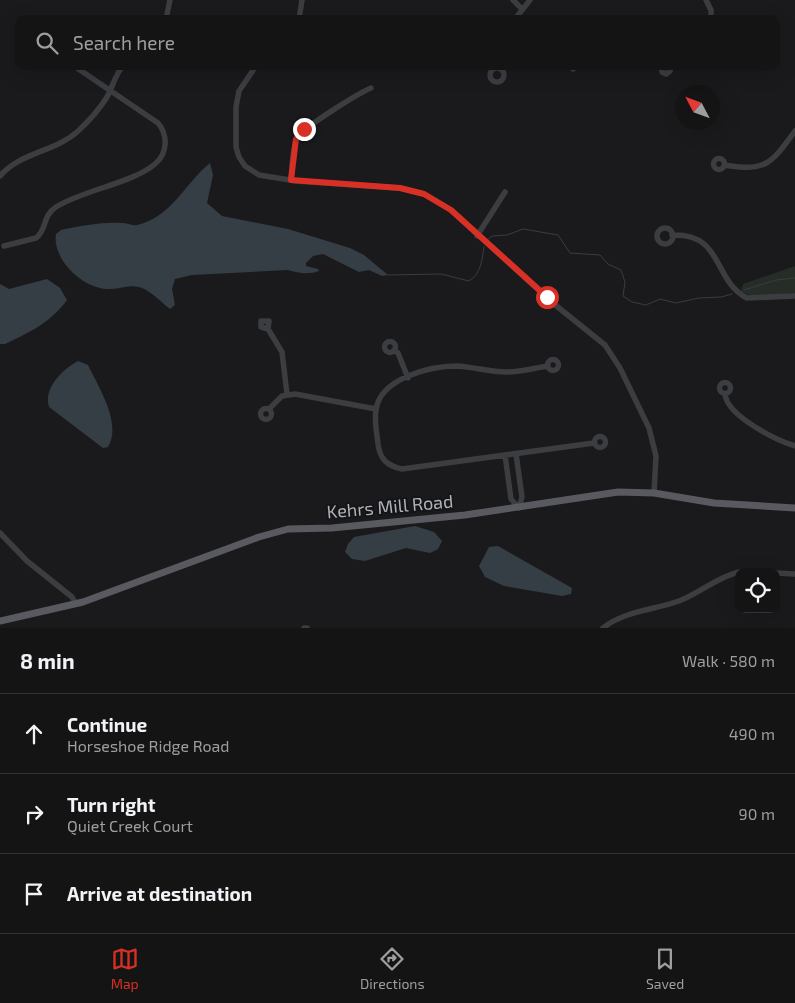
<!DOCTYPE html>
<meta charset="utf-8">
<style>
:root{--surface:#141415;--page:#212122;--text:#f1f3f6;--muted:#9d9ea0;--line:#333334;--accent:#d93025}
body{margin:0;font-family:"Exo 2",sans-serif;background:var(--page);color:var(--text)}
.controls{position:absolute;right:15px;bottom:15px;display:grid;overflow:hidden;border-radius:10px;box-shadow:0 5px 20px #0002}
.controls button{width:45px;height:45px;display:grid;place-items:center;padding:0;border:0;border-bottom:1px solid var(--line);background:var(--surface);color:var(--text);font:25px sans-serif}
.compass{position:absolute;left:675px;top:85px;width:45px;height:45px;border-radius:50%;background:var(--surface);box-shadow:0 5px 20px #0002;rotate:311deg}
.stop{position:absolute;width:15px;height:15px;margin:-11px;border:4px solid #d93025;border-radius:50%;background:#fff}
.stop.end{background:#d93025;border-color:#fff;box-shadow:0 1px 5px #0008}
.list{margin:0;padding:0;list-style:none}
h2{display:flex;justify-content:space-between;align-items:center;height:65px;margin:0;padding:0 20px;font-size:21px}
h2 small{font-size:16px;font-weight:400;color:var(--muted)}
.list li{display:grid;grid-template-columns:32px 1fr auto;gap:15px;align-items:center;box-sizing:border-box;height:80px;padding:0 20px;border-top:1px solid var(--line)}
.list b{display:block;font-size:19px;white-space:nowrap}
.list p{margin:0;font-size:16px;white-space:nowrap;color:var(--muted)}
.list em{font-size:16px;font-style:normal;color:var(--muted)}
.icon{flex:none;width:28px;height:28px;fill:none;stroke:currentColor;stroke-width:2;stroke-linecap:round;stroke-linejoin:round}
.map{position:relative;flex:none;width:795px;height:628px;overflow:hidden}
.search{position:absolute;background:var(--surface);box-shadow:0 5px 20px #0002;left:15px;right:15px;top:15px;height:55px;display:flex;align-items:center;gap:12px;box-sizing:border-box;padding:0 18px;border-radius:10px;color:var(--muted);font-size:19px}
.sheet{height:305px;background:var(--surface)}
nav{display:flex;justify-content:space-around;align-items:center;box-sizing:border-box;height:70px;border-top:1px solid var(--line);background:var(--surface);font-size:14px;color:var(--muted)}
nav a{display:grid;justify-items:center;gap:2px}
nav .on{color:var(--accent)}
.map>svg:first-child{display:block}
.green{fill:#262d27}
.water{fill:#353e44}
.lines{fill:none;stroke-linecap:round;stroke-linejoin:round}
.stream{stroke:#353e44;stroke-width:1}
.minor{stroke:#3c3d40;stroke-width:5.5}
.major{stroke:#585a5f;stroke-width:7}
.route{stroke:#d93025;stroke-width:6}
.labels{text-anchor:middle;stroke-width:4;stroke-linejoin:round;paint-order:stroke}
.street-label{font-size:18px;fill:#aeb3ba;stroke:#151517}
</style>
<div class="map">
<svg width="795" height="628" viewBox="0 0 795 628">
<rect width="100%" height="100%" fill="#1a1a1c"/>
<path class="green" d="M795,266V294L751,296L741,291L743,284Z"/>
<path class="water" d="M210,163L213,175L207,203L222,216L288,229L350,248L364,255L388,275L382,276L369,270L359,272L323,254L313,256L306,263V266L318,269L319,271C309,275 298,273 288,270L192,275L175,279L172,289L175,305L170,309C162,303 152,292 142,288C129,283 119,290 107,289C82,288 52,259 56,234L61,230C81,226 102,222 122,223C127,223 132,226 137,225C172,217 185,183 210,163Z
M47,279L60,288L67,300C51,322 29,333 5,344H0V284L9,289Z
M78,361L88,365C99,388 122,423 108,447L103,448L49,407C43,388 63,369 78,361Z
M415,526L434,532L442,541L438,549L430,553L406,548L365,561L352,559L345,552L348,544L354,537Z
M498,546L572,588L571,594L562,596L504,586L485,577L479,566L489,547Z"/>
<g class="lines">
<path class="stream" d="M487,240L492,236L507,235L523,229L558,235L570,253L600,255L608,264L621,270L625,282L623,296L632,302L646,305L660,299L676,303L699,298L721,297L732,294
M388,275L441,274L469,281C481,274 482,260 484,247
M744,290L776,280L795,278"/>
<path class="minor" d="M513,0L522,9
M706,0L711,10V19
M166,19L170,0
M299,19L302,0
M515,19L530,0
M256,66L239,91L236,107V147L239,157L245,166L259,175L296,181L400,188L424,194L451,210L554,304L605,345L620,368L649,428L656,456L654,493
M568,66L573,69L577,66
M661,66L662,72L666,74L670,71L671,66
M490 75a7 7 0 1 1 14 0a7 7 0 1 1-14 0Z
M713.5 164a5.5 5.5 0 1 1 11 0a5.5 5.5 0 1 1-11 0Z
M724,165C766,172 771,164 795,131
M0,176C19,153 54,152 77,132C88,122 99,110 107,97C113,86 115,75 123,66
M291,180C292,167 292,150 297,138C302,128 359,93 371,88
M657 236a8 8 0 1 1 16 0a8 8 0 1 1-16 0Z
M672,235C724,233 712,280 747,298L795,296
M477,236L505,192
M4,246L36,238C47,230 42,216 56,207C83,190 133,183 155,164C168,153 168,135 158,123L74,66
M268,329L269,321H261V327L268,329L282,352L287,394
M384.5 347a5.5 5.5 0 1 1 11 0a5.5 5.5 0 1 1-11 0Z
M394,350L398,353L408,378
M547.5 365a5.5 5.5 0 1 1 11 0a5.5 5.5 0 1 1-11 0Z
M548,366C534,368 520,372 506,372C490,372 474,367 457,366C431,366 380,378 376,410C374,421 377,433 378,444C380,459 387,466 402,469L594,443
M719.5 388a5.5 5.5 0 1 1 11 0a5.5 5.5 0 1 1-11 0Z
M725,394C727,416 776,440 795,446
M260.5 414a5.5 5.5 0 1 1 11 0a5.5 5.5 0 1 1-11 0Z
M269,409L282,396L295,394L376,409
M594.5 442a5.5 5.5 0 1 1 11 0a5.5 5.5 0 1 1-11 0Z
M516,454L522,497L519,508
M505,455L511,499L519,508
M0,533L27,561L72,597L76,604
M743,572H760
M776,573L795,574
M304,628H307
M603,628C624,611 654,610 679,601C700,593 717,577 739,572"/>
<path class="major" d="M0,621L83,602L259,537L288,529L332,528L465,515L618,492L654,493L714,503L795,508"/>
</g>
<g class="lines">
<path class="route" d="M304,129L296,139L291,180L400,188L424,194L451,210L547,297"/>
</g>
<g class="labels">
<g class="street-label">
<text transform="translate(390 507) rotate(-5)" y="6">Kehrs Mill Road</text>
</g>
</g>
</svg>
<div class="controls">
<button><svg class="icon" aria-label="locate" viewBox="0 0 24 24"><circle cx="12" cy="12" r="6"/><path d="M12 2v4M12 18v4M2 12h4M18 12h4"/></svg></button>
</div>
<svg class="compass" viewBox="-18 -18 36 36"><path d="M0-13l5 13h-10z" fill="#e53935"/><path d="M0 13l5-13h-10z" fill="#9d9ea0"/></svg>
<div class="stop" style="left:547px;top:297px"></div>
<div class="stop end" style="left:304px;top:129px"></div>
<div class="search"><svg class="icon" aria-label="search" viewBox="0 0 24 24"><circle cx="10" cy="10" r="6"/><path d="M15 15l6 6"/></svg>Search here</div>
</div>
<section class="sheet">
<h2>8 min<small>Walk · 580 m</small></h2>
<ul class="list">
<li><svg class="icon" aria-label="ahead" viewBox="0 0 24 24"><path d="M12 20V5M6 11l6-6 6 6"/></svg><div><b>Continue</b><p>Horseshoe Ridge Road</p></div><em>490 m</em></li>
<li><svg class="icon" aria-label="right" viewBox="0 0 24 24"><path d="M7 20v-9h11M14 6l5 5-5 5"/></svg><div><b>Turn right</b><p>Quiet Creek Court</p></div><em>90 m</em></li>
<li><svg class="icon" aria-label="arrive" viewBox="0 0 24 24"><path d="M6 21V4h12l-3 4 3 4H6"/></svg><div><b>Arrive at destination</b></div></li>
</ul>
</section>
<nav>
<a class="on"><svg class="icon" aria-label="map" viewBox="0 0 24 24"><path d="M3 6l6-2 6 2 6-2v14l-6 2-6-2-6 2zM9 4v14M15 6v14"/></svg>Map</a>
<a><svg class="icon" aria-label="directions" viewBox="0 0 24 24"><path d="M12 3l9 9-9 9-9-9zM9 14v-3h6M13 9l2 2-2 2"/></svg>Directions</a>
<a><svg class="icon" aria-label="saved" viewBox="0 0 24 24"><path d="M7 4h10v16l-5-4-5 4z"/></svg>Saved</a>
</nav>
